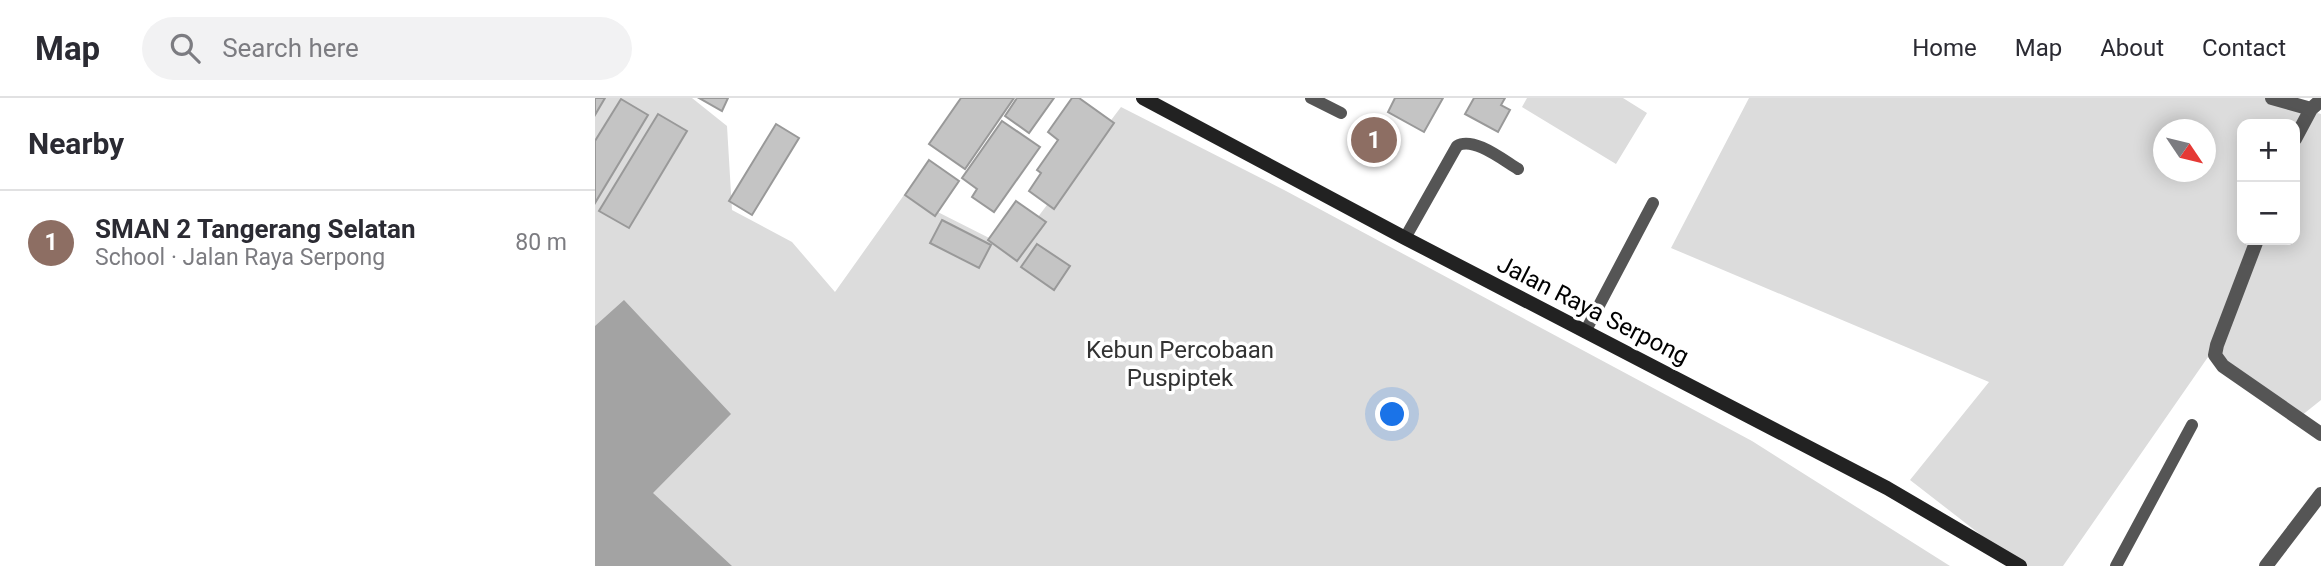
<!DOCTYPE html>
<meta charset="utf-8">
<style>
:root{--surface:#fff;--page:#f2f2f3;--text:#2b2b33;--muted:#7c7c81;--line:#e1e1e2;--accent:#0f766e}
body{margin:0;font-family:Roboto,sans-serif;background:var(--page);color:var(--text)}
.controls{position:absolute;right:21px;top:21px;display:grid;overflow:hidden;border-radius:14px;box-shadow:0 4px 18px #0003}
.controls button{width:63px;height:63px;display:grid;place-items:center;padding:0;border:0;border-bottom:2px solid var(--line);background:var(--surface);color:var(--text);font:35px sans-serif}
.compass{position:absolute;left:1558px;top:21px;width:63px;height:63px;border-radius:50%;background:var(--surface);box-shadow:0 4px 18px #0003;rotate:125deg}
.you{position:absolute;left:798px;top:317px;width:24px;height:24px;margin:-18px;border:5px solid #fff;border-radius:50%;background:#1a73e8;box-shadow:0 0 0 10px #1a73e833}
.badge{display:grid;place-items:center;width:46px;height:46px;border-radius:50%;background:var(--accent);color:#fff;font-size:23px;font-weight:700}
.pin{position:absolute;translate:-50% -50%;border:4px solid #fff;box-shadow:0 2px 7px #0006}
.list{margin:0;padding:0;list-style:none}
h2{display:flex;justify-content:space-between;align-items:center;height:91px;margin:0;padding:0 28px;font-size:30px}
h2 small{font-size:23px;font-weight:400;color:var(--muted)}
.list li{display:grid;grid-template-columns:46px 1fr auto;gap:21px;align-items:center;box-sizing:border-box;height:105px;padding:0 28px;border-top:2px solid var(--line)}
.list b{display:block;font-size:26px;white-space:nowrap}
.list p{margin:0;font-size:23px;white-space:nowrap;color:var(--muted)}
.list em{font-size:23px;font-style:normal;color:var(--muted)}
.icon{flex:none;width:38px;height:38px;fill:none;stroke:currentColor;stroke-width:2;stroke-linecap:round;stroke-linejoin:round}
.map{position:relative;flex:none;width:1726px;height:468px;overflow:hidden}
header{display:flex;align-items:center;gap:42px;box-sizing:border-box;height:98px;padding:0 35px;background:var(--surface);border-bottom:2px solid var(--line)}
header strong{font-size:33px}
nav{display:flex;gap:38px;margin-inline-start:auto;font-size:24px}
.search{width:490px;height:63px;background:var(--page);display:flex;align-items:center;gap:18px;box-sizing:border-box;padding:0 24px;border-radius:38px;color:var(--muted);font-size:26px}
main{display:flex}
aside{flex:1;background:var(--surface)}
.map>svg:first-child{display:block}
.green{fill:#dcdcdc;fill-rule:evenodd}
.water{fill:#a3a3a3}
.building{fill:#c4c4c4;stroke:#999;stroke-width:2}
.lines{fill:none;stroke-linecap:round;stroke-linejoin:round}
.service{stroke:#555;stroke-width:12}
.minor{stroke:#555;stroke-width:14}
.secondary{stroke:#222;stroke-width:14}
.labels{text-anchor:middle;stroke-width:7;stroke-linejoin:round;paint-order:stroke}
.street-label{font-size:24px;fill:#000;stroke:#fff}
.park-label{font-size:24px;fill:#333;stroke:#fff}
</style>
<header>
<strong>Map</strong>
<div class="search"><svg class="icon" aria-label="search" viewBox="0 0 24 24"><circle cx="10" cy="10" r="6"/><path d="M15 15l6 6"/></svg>Search here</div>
<nav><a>Home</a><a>Map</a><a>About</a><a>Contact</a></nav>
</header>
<main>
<aside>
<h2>Nearby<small></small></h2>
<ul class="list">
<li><span class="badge" style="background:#8d6e63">1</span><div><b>SMAN 2 Tangerang Selatan</b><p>School · Jalan Raya Serpong</p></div><em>80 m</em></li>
</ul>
</aside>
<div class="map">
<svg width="1726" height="468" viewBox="0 0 1726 468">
<rect width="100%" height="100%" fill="#fff"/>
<path class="green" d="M0,0H97L132,28L137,112L197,144L240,194L309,97L418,152L526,9L691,93L1157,343L1355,468H0Z
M932,0H1028L1052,15L1021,66L927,9Z
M1154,0H1670L1726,16V302L1701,322L1613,259L1468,468H1426L1315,382L1394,284L1076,150ZM1647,26H1700V142H1647ZM1568,32H1610V74H1568Z"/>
<path class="water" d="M29,202L136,316L58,395L137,468H0V228Z"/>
<path class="building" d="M0,0H10L0,17Z
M104,0H133L127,13Z
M366,0H419L370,71L334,46Z
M422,0H459L434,35L410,18Z
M477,0H484L519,25L459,111L434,93L446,75L442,72L463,42L453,34Z
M800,0H848L829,34L793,14Z
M879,0H910L906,7L915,12L903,34L870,16Z
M26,1L53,17L0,105V43Z
M63,16L92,33L34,130L4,113Z
M407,23L445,49L399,114L377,99L382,91L367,80Z
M181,26L204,40L157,117L134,103Z
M334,62L364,83L340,118L310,97Z
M421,103L451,124L422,163L393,142Z
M347,122L396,147L384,170L335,145Z
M442,146L475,168L459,192L426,169Z"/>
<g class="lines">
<path class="service" d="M716,0L746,15
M810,140L862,48C878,38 908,62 923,71
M990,234L1058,105
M1521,468L1597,327"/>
<path class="minor" d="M1677,0L1716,11
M1700,41L1716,11L1726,2
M1662,142L1622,247L1620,257L1628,268L1726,336
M1671,468L1726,396"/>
<path class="secondary" d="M548,0L810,140L1292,390L1425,468"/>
</g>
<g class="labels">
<g class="street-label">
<text transform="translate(998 212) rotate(27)" y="8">Jalan Raya Serpong</text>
</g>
<g class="park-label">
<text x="585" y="260">Kebun Percobaan<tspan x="585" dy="28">Puspiptek</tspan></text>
</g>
</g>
</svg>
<div class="controls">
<button>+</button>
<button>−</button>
</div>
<svg class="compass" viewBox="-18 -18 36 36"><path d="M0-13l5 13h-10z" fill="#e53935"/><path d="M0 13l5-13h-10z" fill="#7c7c81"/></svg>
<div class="you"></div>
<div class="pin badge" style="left:779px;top:42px;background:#8d6e63">1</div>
</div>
</main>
